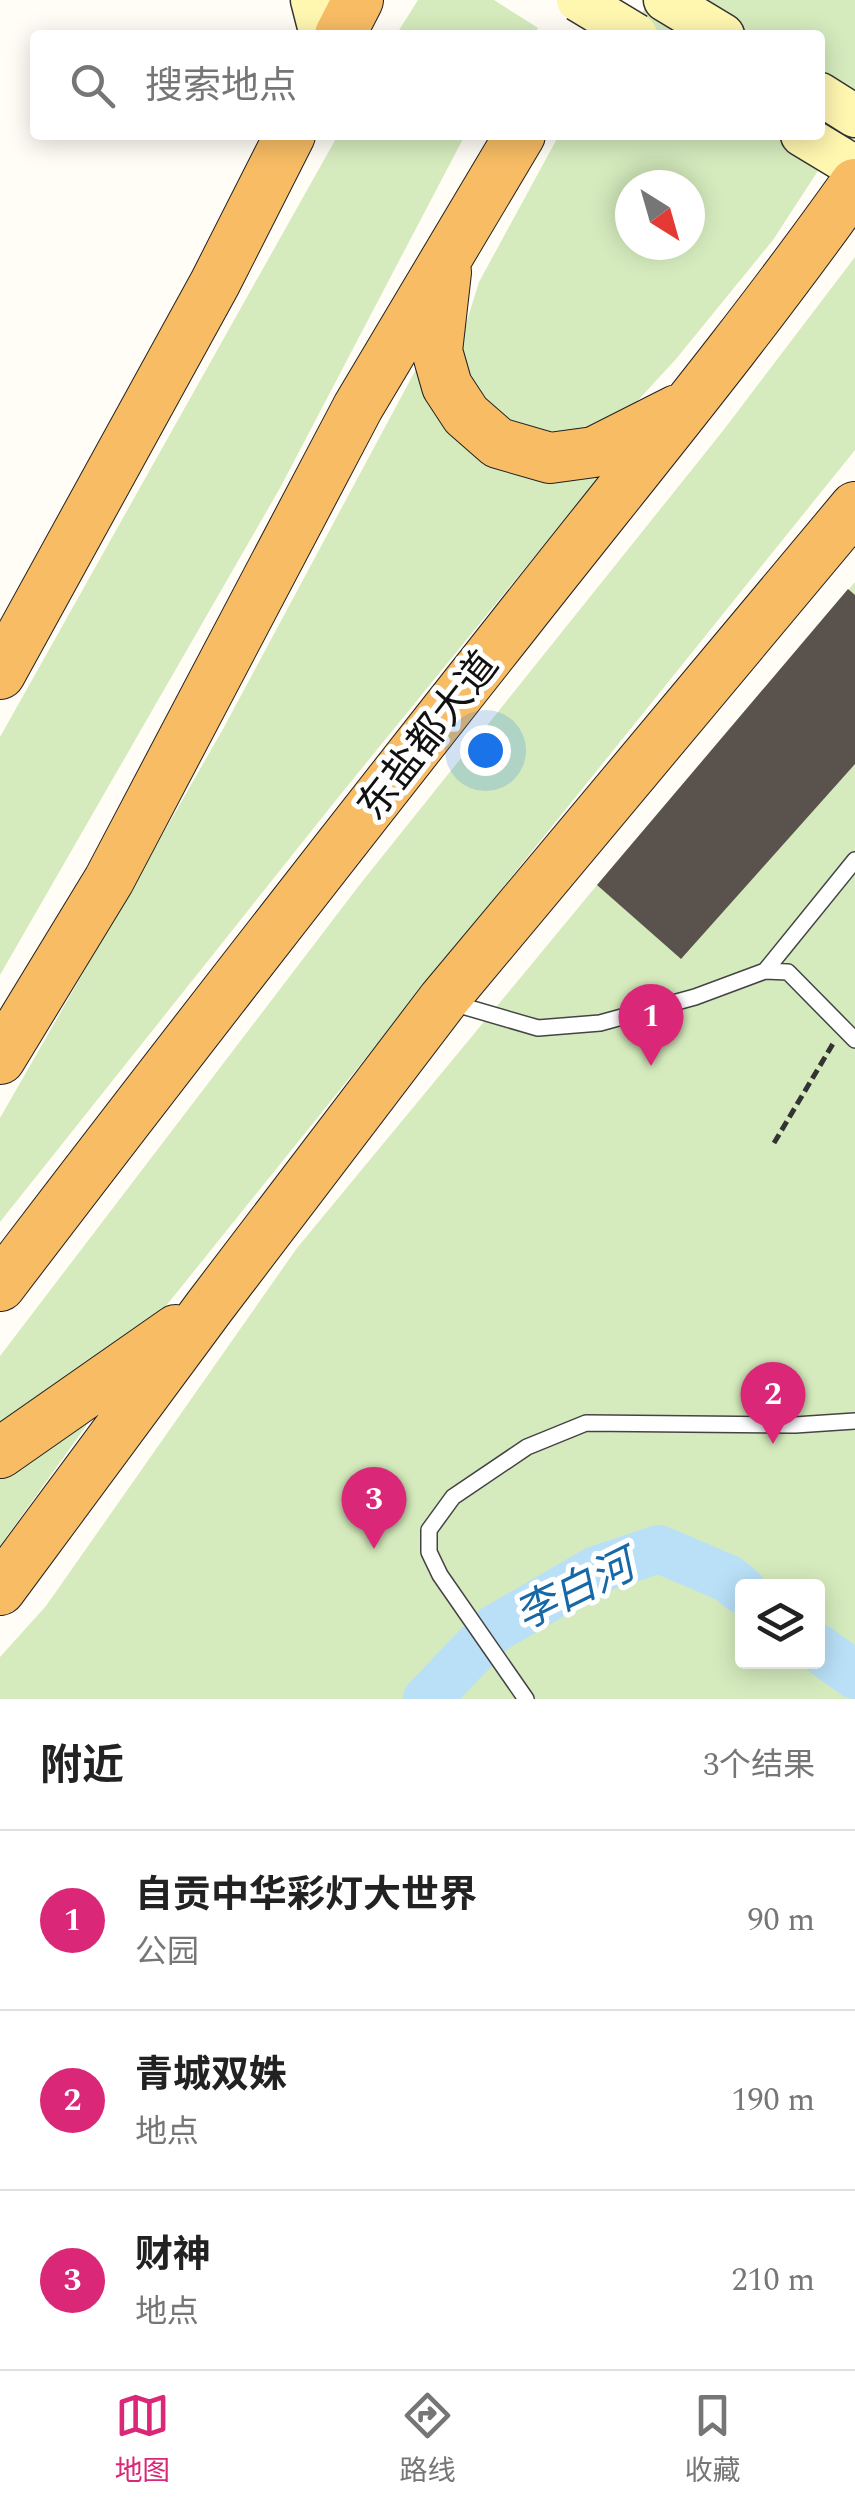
<!DOCTYPE html>
<html lang="zh">
<meta charset="utf-8">
<style>
:root{--surface:#fff;--page:#f2f2f2;--text:#222;--muted:#767676;--line:#e0e0e0;--accent:#db2777}
body{margin:0;font-family:Spectral,"Noto Sans SC",serif;background:var(--page);color:var(--text)}
.controls{position:absolute;right:30px;bottom:30px;display:grid;overflow:hidden;border-radius:10px;box-shadow:0 5px 25px #0003}
.controls button{width:90px;height:90px;display:grid;place-items:center;padding:0;border:0;border-bottom:2px solid var(--line);background:var(--surface);color:var(--text);font:50px sans-serif}
.compass{position:absolute;left:615px;top:170px;width:90px;height:90px;border-radius:50%;background:var(--surface);box-shadow:0 5px 25px #0003;rotate:143deg}
.you{position:absolute;left:485px;top:750px;width:35px;height:35px;margin:-25px;border:8px solid #fff;border-radius:50%;background:#1a73e8;box-shadow:0 0 0 15px #1a73e833}
.badge{display:grid;place-items:center;width:65px;height:65px;border-radius:50%;background:var(--accent);color:#fff;font-size:32px;font-weight:700}
.pin{position:absolute;translate:-50% -82px;filter:drop-shadow(0 2px 5px #0008)}
.pin::after{content:'';position:absolute;top:52px;width:35px;height:30px;background:inherit;clip-path:polygon(0 0,100% 0,50% 100%)}
.list{margin:0;padding:0;list-style:none}
h2{display:flex;justify-content:space-between;align-items:center;height:130px;margin:0;padding:0 40px;font-size:42px}
h2 small{font-size:32px;font-weight:400;color:var(--muted)}
.list li{display:grid;grid-template-columns:65px 1fr auto;gap:30px;align-items:center;box-sizing:border-box;height:180px;padding:0 40px;border-top:2px solid var(--line)}
.list b{display:block;font-size:38px;white-space:nowrap}
.list p{margin:0;font-size:32px;white-space:nowrap;color:var(--muted)}
.list em{font-size:32px;font-style:normal;color:var(--muted)}
.icon{flex:none;width:55px;height:55px;fill:none;stroke:currentColor;stroke-width:2;stroke-linecap:round;stroke-linejoin:round}
.map{position:relative;flex:none;width:855px;height:1699px;overflow:hidden}
.search{position:absolute;background:var(--surface);box-shadow:0 5px 25px #0003;left:30px;right:30px;top:30px;height:110px;display:flex;align-items:center;gap:25px;box-sizing:border-box;padding:0 35px;border-radius:10px;color:var(--muted);font-size:38px}
.sheet{height:670px;background:var(--surface)}
nav{display:flex;justify-content:space-around;align-items:center;box-sizing:border-box;height:140px;border-top:2px solid var(--line);background:var(--surface);font-size:28px;color:var(--muted)}
nav a{display:grid;justify-items:center;gap:5px}
nav .on{color:var(--accent)}
.map>svg:first-child{display:block}
.green{fill:#d5ebbd;fill-rule:evenodd}
.lines{fill:none;stroke-linecap:round;stroke-linejoin:round}
.river{stroke:#b9e0f7;stroke-width:48}
.building{fill:#5a524d}
.service-casing{stroke:#444;stroke-width:18}
.secondary-casing{stroke:#333;stroke-width:45}
.trunk-casing{stroke:#222;stroke-width:52}
.path{stroke:#333;stroke-width:5;stroke-dasharray:10 5;stroke-linecap:butt}
.service{stroke:#fff;stroke-width:15}
.secondary{stroke:#fff6b0;stroke-width:42}
.trunk{stroke:#f7bc64;stroke-width:50}
.secondary-bridge-casing{stroke:#333;stroke-width:45;stroke-linecap:butt}
.secondary-bridge{stroke:#fff6b0;stroke-width:42}
.labels{text-anchor:middle;stroke-width:10;stroke-linejoin:round;paint-order:stroke}
.street-label{font-size:40px;fill:#111;stroke:#fff}
.water-label{font-size:42px;font-style:italic;fill:#1768a6;stroke:#fff}
</style>
<div class="map">
<svg width="855" height="1699" viewBox="0 0 855 1699">
<rect width="100%" height="100%" fill="#fffdf5"/>
<path class="green" d="M418,0H494L538,28L534,35H396Z
M651,0H855V114L773,240L676,359L630,409L584,435L542,440L506,424L472,390L459,346L479,282L559,135H820V35H627ZM630,185H690V245H630Z
M338,135H465L280,488L0,975V737Z
M855,257V450L145,1332L0,1434V1356L361,883L722,432Z
M421,360L434,392L603,472L336,800L0,1222V1118L223,729Z
M855,582V1699H0V1657L46,1606L297,1248L597,885ZM742,1586H818V1662H742Z
M104,1401L0,1546V1476Z"/>
<g class="lines">
<path class="river" d="M818,1648L855,1675
M427,1699L494,1629L596,1570L659,1549L729,1579L742,1590"/>
</g>
<path class="building" d="M848,589L855,595V764L681,959L597,885Z"/>
<g class="lines">
<g class="service-casing">
<path id="service" d="M765,971L855,860
M452,1003L538,1028L600,1023L695,997L765,971L788,972L855,1040
M526,1699L440,1575L429,1552V1530L453,1497L527,1447L586,1423L795,1425L855,1421"/>
</g>
<g class="secondary-casing">
<path id="secondary" d="M312,0L321,35
M665,0L723,35
M820,94L855,116
M802,135L855,167"/>
</g>
<g class="trunk-casing">
<path id="trunk" d="M340,35L358,0
M446,272L437,351L447,386L466,415L498,443L550,458L594,452L677,410
M0,674L215,283L290,135
M0,1059L109,880L358,407L520,135
M0,1286C170,1063 342,842 516,622C630,477 748,335 855,184
M0,1453L176,1330
M0,1590L210,1306L443,1000L855,507"/>
</g>
<path class="path" d="M774,1143L834,1042"/>
<use href="#service" class="service"/>
<use href="#secondary" class="secondary"/>
<use href="#trunk" class="trunk"/>
<g class="secondary-bridge-casing">
<path id="secondary-bridge" d="M578,0L636,35"/>
</g>
<use href="#secondary-bridge" class="secondary-bridge"/>
</g>
<g class="labels">
<g class="street-label">
<text transform="translate(427 735) rotate(-52)" y="14">东盐都大道</text>
</g>
<g class="water-label">
<text transform="translate(574 1589) rotate(-26)" y="15">李白河</text>
</g>
</g>
</svg>
<div class="controls">
<button><svg class="icon" aria-label="layers" viewBox="0 0 24 24"><path d="M12 4l9 5-9 5-9-5zM3 14l9 5 9-5"/></svg></button>
</div>
<svg class="compass" viewBox="-18 -18 36 36"><path d="M0-13l5 13h-10z" fill="#e53935"/><path d="M0 13l5-13h-10z" fill="#767676"/></svg>
<div class="you"></div>
<div class="pin badge" style="left:651px;top:1066px">1</div>
<div class="pin badge" style="left:773px;top:1444px">2</div>
<div class="pin badge" style="left:374px;top:1549px">3</div>
<div class="search"><svg class="icon" aria-label="search" viewBox="0 0 24 24"><circle cx="10" cy="10" r="6"/><path d="M15 15l6 6"/></svg>搜索地点</div>
</div>
<section class="sheet">
<h2>附近<small>3个结果</small></h2>
<ul class="list">
<li><span class="badge">1</span><div><b>自贡中华彩灯大世界</b><p>公园</p></div><em>90 m</em></li>
<li><span class="badge">2</span><div><b>青城双姝</b><p>地点</p></div><em>190 m</em></li>
<li><span class="badge">3</span><div><b>财神</b><p>地点</p></div><em>210 m</em></li>
</ul>
</section>
<nav>
<a class="on"><svg class="icon" aria-label="map" viewBox="0 0 24 24"><path d="M3 6l6-2 6 2 6-2v14l-6 2-6-2-6 2zM9 4v14M15 6v14"/></svg>地图</a>
<a><svg class="icon" aria-label="directions" viewBox="0 0 24 24"><path d="M12 3l9 9-9 9-9-9zM9 14v-3h6M13 9l2 2-2 2"/></svg>路线</a>
<a><svg class="icon" aria-label="saved" viewBox="0 0 24 24"><path d="M7 4h10v16l-5-4-5 4z"/></svg>收藏</a>
</nav>
